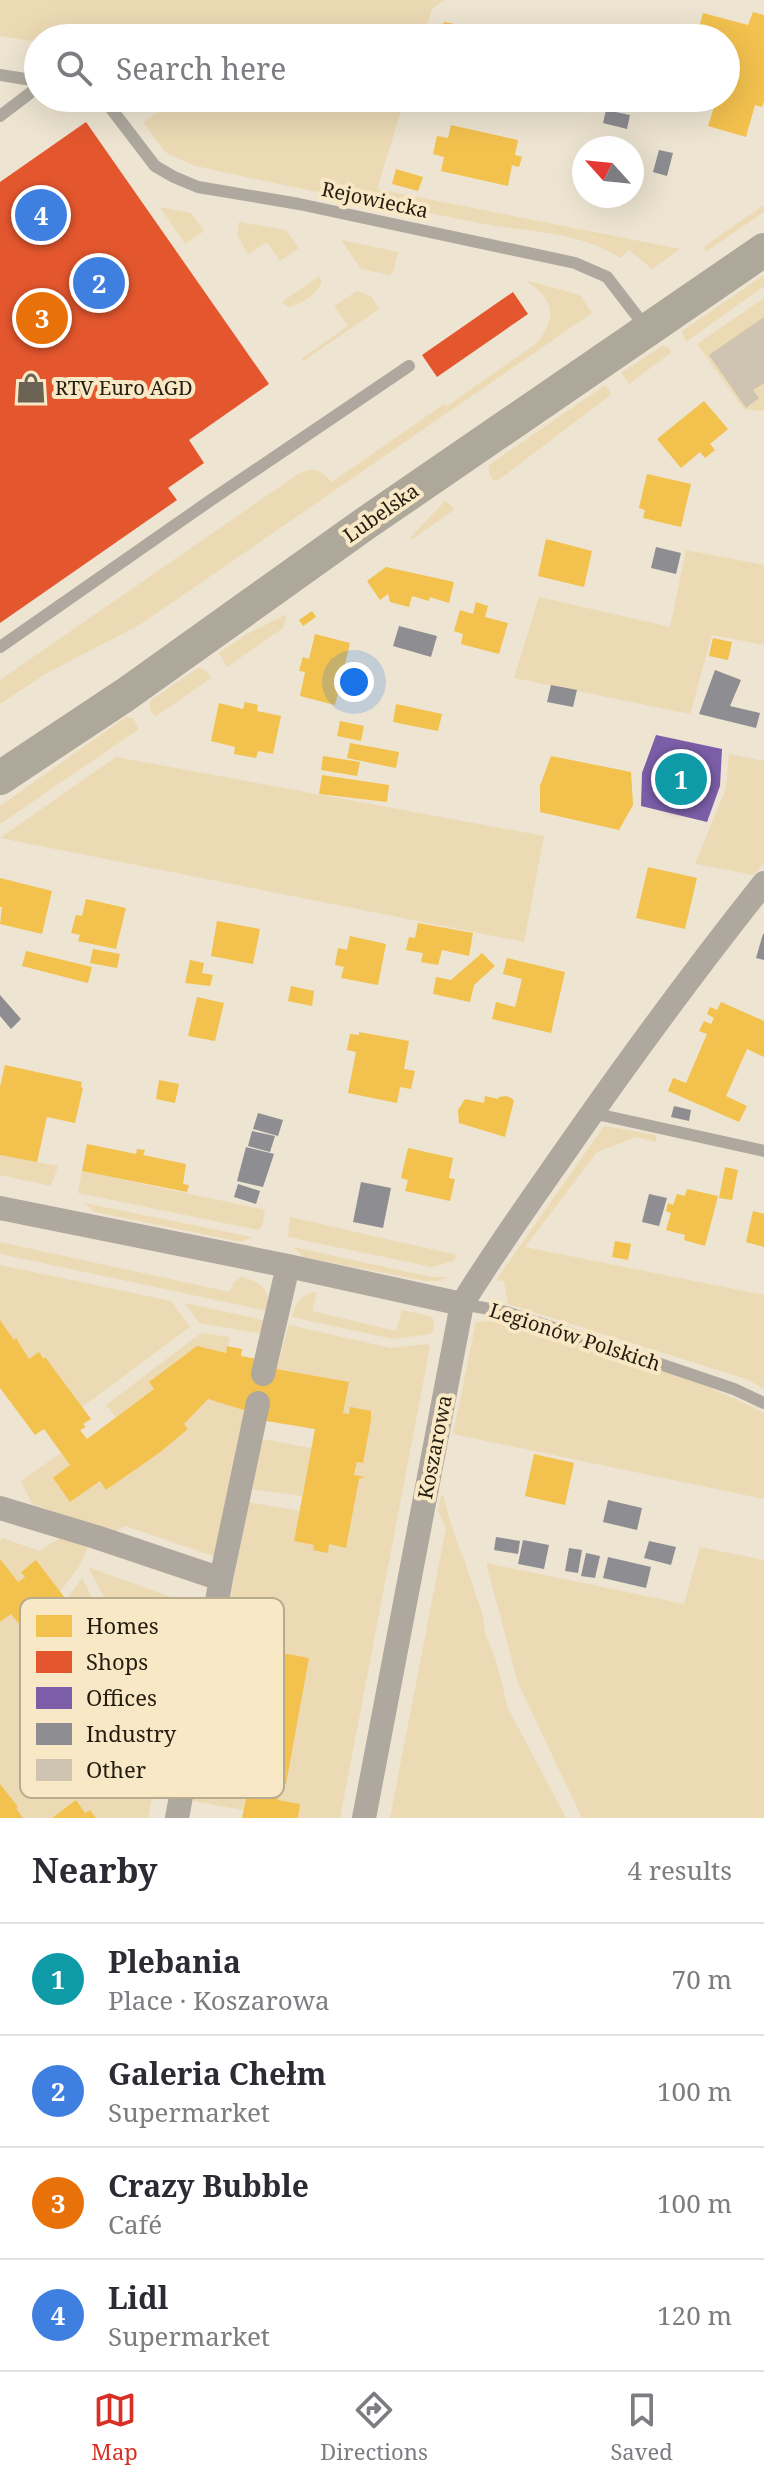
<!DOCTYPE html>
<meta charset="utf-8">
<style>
:root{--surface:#fff;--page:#f2f2f3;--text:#2b2b33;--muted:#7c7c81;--line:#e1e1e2;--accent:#d93025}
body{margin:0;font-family:"Noto Serif",serif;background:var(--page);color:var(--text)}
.compass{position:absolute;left:572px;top:136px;width:72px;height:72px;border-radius:50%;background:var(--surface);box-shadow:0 8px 32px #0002;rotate:297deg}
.you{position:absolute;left:354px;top:682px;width:28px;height:28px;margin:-20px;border:6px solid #fff;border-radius:50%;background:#1a73e8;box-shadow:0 0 0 12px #1a73e833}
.badge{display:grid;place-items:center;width:52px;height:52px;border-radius:50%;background:var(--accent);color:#fff;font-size:26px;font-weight:700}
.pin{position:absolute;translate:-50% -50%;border:4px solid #fff;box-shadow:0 2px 8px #0006}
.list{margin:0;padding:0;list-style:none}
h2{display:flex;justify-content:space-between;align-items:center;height:104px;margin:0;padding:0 32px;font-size:34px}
h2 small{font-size:26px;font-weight:400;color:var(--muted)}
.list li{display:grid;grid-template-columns:52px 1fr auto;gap:24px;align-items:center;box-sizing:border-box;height:112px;padding:0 32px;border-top:2px solid var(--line)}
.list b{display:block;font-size:30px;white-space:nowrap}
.list p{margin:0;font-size:26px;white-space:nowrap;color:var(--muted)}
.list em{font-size:26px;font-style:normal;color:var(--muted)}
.icon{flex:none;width:44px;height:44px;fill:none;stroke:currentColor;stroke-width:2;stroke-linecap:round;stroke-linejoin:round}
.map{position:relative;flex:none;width:764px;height:1818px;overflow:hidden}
.search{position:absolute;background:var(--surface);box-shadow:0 8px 32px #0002;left:24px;right:24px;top:24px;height:88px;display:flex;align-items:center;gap:20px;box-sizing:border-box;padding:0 28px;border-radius:44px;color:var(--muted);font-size:30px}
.sheet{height:552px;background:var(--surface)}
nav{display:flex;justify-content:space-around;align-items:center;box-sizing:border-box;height:112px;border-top:2px solid var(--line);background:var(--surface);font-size:22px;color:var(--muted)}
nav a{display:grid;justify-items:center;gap:4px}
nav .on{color:var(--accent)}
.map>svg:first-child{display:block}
.green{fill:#ecdab4}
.homes{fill:#f2c14e}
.shops{fill:#e4572e}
.offices{fill:#7b5ea7}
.industry{fill:#8d8d92}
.building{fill:#cec4b1}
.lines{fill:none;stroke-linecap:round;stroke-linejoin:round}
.lane{stroke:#aea89e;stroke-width:12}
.street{stroke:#aea89e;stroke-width:24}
.secondary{stroke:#ada89a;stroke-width:34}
.labels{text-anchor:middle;stroke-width:8;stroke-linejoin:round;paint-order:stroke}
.street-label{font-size:20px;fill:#231c0f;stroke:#f9e8c5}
.poi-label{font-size:20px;fill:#231c0f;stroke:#f9e8c5;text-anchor:start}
.key{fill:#f9e8c5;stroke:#b9ab8e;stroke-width:2}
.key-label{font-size:22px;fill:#231c0f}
</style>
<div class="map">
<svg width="764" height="1818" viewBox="0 0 764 1818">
<rect width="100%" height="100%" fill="#ede4d1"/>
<path class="green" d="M0,0H445L432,9L423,38H38V42L0,36Z
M155,98H405L377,189L680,249L652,269L629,250L621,258C575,230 531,233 480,223C384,205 287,187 192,165L165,152L143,122L162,110Z
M764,205V212L707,251L704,249L706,245Z
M160,207L191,213L204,231L185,244Z
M239,222L286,230L299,248L280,261L267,242L248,255L237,234Z
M341,240L398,252L394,270L390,275L361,269Z
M764,275V286L686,342L682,331Z
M319,276L322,281C319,293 299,306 288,307L282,302Z
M525,280L580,295L592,313L141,624L47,673L0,704V680L298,474C313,466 321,470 332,482L444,404L447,406L537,343C558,316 554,299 525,280Z
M357,291L371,296L379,309L303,361L301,359L348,326L334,306Z
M764,298V411L744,409L697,344Z
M662,346L669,348L672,352L629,384L621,373Z
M605,385L611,393L608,397L497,481C490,481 488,471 489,465Z
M445,501L455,509L413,539L410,538Z
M686,550L764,565V645L712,635L690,714L514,678L539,597L670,627Z
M287,614L283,628L227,667L219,653L247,634Z
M198,668L204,669L211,678L155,717L150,709V701Z
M126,717L133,718L139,729L0,824V806Z
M729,754L764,761V862L754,875L695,864L726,788Z
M116,757L544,836L524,942L0,838Z
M604,1126L656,1135V1142L636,1137L597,1152L525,1247L764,1295V1389L749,1380L508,1304L504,1281L496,1280Z
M0,1155L58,1166L51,1186L0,1175Z
M82,1171L265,1210L262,1226L258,1230L78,1193Z
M84,1203L252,1237L241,1242L95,1212Z
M290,1217L457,1255L453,1261L432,1267L288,1237Z
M0,1242L230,1292L233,1283L241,1277C261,1281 271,1291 268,1311L0,1254Z
M293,1247L431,1277H447L438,1281H425L303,1257Z
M0,1265L171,1301L190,1327L82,1407L45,1358L39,1352L29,1359L17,1339L14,1340L0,1320Z
M317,1292L312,1311L396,1331L402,1310L430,1316L434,1320V1330L430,1334L393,1339L292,1317C297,1302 300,1294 317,1292Z
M185,1303L267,1321L264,1334L199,1323Z
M504,1320C589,1347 685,1372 764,1413V1499L453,1434L476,1322Z
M289,1325L391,1348L428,1344L430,1347L340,1818H298L300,1804L278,1800L281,1783H286L309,1658L257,1648L253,1665L218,1659L249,1502L299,1511L294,1541L314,1545L328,1552L329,1544L345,1548L357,1462L350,1407L349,1414L343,1413L349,1383L276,1369Z
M201,1333L230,1337L226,1353L197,1347L154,1389L116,1417L106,1405Z
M208,1399L247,1411L217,1557L125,1526L113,1532L32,1504L21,1481L61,1453L70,1465L53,1479L70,1502L100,1481L107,1490L188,1430L184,1424Z
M262,1439L311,1448L302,1496L251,1489Z
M443,1494C445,1504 459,1552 464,1559L483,1616L485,1633L496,1660L508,1708L566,1818H390L446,1528L438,1511L441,1496Z
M62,1537L89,1544L80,1565L60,1592L36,1561L21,1571L25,1577L18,1582L0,1559V1541L3,1538L39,1551Z
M700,1547L764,1560V1818H582L518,1683L486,1563L684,1604Z
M88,1567L190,1604L148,1818H96L90,1810L85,1813L76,1800L52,1818H23L0,1784V1622L11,1614L81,1701L93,1691L97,1695L109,1686L104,1679L119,1667L108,1653L123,1643L117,1637L123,1632Z
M82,1578L110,1631L100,1643L84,1622L86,1619L75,1604L71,1606L66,1600Z
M195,1789L246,1798L243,1810L193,1801Z"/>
<path class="homes" d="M753,12L764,15V101L762,107L755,105L746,137L708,126L717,98H726V66L729,56L726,55V38H696L703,13L748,25Z
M444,22L470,27L468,38L441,36Z
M451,125L518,140L515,155L522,157L519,167L512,165L508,186L441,171L444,157L433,154L437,136L448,138Z
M396,169L423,177L418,191L392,184Z
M704,401L728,429L710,444L715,450L705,458L700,452L681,468L657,439Z
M647,474L691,484L681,527L643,518L645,510L639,508Z
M546,539L592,551L584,587L538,576Z
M386,567L454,582L449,603L430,597L429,601L412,596L409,607L390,602L388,594L380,600L367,581Z
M476,602L488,606L485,617L508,623L499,654L461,644L463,634L454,631L460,610L473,614Z
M312,611L316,617L303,626L299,620Z
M315,634L350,643L335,705L300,696L305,672L299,671L303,657L309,659Z
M713,638L732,642L728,660L709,656Z
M245,702L258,705L257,711L281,716L273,754L258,751L256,758L234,754L235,747L211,741L219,703L243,709Z
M396,704L442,714L438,731L393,722Z
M340,721L364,726L361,741L337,736Z
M350,743L399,752L396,768L347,758Z
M323,756L360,762L357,776L321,770Z
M551,756L631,772L633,805L619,830L540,812V786Z
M322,775L389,785L387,802L319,794Z
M648,867L697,878L685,929L636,918Z
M0,878L52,891L42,934L0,924L2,907H0Z
M86,899L126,908L116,949L78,941L80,935L71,933L76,915L82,916Z
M217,921L260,929L253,964L211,956Z
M418,923L473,933L469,956L442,950L438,965L421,962L423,953L406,950L409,937L415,938Z
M350,936L386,944L378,985L341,978L344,967L335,965L338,948L347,950Z
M93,949L120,954L117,968L90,963Z
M26,951L92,967L88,983L22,966Z
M482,953L495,966L474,985L470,1002L433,994L436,977L451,980Z
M507,958L565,972L551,1033L492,1019L496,1002L515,1007L522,979L503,974Z
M190,960L204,963L202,973L213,975L210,986L185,983Z
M291,986L314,991L312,1006L288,1001Z
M197,997L224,1003L215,1041L188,1036Z
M721,1002L764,1021V1057L747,1049L726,1096L747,1106L739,1122L668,1091L673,1078L686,1083L707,1034L699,1031L704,1021L711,1024L714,1018L707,1014L710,1007L717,1010Z
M359,1032L409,1041L404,1069L415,1071L411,1089L400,1087L397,1103L348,1093L356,1052L347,1050L350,1034L359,1035Z
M5,1065L82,1082L81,1087L83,1088L75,1123L47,1117L37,1162L0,1155V1087Z
M159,1080L179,1084L175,1103L156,1099Z
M485,1096L498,1099L499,1097L507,1096L514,1100L505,1137L459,1123L458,1110L465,1099L484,1103Z
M87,1144L136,1154L137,1149L145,1150L143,1155L186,1164L183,1184L189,1185L187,1192L82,1171Z
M408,1148L453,1158L449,1178L455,1179L450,1201L405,1191L408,1180L401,1178Z
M725,1167L738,1170L732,1200L719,1198Z
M687,1189L718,1196L705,1246L684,1240L685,1235L666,1230L671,1213L666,1211L668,1203L673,1205L677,1194L685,1196Z
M753,1211L764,1214V1247L746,1242Z
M615,1241L631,1244L628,1260L612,1257Z
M0,1320L14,1340L16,1338L29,1359L39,1352L44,1359L45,1357L91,1419L83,1424L86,1427L80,1430L87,1439L154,1389L149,1382L197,1346L226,1353L227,1346L242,1349L241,1356L257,1359L276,1369L349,1382L343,1413L349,1414L350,1407L371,1411V1420L363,1463L357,1462L354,1475L365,1477L359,1479L346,1548L329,1544L328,1553L313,1550L314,1545L294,1541L315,1429L266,1421L247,1411L208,1399L184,1424L188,1429L159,1453L106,1490L100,1481L70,1502L53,1478L70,1465L44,1429L35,1435L0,1388Z
M534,1454L574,1463L565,1505L525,1496Z
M0,1559L18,1582L25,1577L21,1572L36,1560L71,1606L74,1604L87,1620L84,1622L119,1668L104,1679L109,1685L97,1695L93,1691L80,1701L11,1614L0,1622Z
M256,1648L309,1658L286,1784L281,1783L278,1800L300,1804L298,1818H242L247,1794L256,1796L260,1778L233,1773Z
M0,1784L18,1807L16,1808L23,1818H0Z
M76,1800L85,1813L90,1810L96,1818H52Z"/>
<path class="shops" d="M86,122L269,384L189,440L204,463L168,488L177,500L0,623V182Z
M513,292L528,314L437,377L422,355Z"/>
<path class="offices" d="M656,735L722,749L720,786L707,822L641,806L642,773Z"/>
<path class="industry" d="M606,110L630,115L627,129L603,123Z
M659,150L673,153L667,176L653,172Z
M656,547L681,553L676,574L651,568Z
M399,626L437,636L431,657L393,646Z
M715,670L741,680L730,706L760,713L756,728L699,714Z
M551,685L577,690L573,707L547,702Z
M763,934H764V960L756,958Z
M0,995L21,1019L11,1029L0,1016Z
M674,1106L691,1110L689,1121L671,1117Z
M258,1113L283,1120L278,1136L253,1129Z
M252,1131L275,1136L270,1152L248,1146Z
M246,1147L274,1154L263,1187L237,1181Z
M361,1182L391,1188L383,1228L353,1222Z
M238,1184L260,1191L256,1204L234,1197Z
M649,1194L667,1198L659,1226L642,1222Z
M608,1500L642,1508L637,1530L603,1522Z
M496,1537L520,1541L518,1554L494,1550Z
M523,1540L549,1545L544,1569L518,1564Z
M649,1541L676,1547L671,1565L644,1558Z
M569,1548L582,1550L578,1573L565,1571Z
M586,1553L600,1556L595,1578L581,1576Z
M608,1557L651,1567L646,1588L603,1578Z"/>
<path class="building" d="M764,317V383L753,390L759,398L746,408L709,355Z"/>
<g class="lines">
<path class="lane" d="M0,75L38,81
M103,98L155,166L174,177L198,187L299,204L575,263L607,277L647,329
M0,116L38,87
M0,647L211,500L409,366
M592,1113L764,1151
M462,1304L506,1312L734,1389L764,1403"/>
<path class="street" d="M0,1208L288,1266L462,1304
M263,1374L288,1266
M0,1508L96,1537L221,1579
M177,1818L221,1579L258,1403
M364,1818L462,1304C494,1252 529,1203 564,1153C628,1061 694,971 764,883"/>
<path class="secondary" d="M0,778L125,695L366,523L764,250"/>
</g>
<defs>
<g id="shop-bare" transform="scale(2.4)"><path d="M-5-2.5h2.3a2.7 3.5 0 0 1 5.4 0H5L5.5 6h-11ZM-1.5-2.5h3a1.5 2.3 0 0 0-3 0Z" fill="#6a6253" stroke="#f9e8c5" stroke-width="2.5" paint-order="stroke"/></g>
</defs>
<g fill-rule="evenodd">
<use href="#shop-bare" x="31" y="388"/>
</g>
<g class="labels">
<g class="street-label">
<text transform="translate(375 200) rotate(12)" y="7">Rejowiecka</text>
<text transform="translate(381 513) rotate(-35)" y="7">Lubelska</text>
<text transform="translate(575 1337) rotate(18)" y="7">Legionów Polskich</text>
<text transform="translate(435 1447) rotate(-79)" y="7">Koszarowa</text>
</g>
<g class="poi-label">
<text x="55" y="395">RTV Euro AGD</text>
</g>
</g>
<rect x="20" y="1598" width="264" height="200" rx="12" class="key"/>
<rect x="36" y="1615" width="36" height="22" fill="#f2c14e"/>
<rect x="36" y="1651" width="36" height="22" fill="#e4572e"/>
<rect x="36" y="1687" width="36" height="22" fill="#7b5ea7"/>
<rect x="36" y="1723" width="36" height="22" fill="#8d8d92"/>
<rect x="36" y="1759" width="36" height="22" fill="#cec4b1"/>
<g class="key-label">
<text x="86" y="1634">Homes</text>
<text x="86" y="1670">Shops</text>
<text x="86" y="1706">Offices</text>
<text x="86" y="1742">Industry</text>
<text x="86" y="1778">Other</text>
</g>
</svg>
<svg class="compass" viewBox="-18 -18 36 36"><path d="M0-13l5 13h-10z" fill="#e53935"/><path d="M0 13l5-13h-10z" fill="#7c7c81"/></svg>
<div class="you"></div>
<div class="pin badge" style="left:681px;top:779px;background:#0f9aa8">1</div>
<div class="pin badge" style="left:99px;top:283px;background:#3f7fe0">2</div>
<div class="pin badge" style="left:42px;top:318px;background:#e8710a">3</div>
<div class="pin badge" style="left:41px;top:215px;background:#3f7fe0">4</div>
<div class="search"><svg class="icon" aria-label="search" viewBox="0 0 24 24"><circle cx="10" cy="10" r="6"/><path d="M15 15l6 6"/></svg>Search here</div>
</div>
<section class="sheet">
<h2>Nearby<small>4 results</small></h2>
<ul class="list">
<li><span class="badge" style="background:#0f9aa8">1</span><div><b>Plebania</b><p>Place · Koszarowa</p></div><em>70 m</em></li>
<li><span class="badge" style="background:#3f7fe0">2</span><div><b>Galeria Chełm</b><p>Supermarket</p></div><em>100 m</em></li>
<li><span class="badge" style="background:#e8710a">3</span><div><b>Crazy Bubble</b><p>Café</p></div><em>100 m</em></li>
<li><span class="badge" style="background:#3f7fe0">4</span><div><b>Lidl</b><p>Supermarket</p></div><em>120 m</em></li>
</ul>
</section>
<nav>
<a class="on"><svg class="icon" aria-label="map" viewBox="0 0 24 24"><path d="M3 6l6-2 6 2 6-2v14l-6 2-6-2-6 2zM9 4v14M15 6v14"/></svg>Map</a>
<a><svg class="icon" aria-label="directions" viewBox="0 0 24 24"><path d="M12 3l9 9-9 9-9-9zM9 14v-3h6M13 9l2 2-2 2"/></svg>Directions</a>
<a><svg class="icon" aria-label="saved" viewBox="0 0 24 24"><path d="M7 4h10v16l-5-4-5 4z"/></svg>Saved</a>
</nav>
